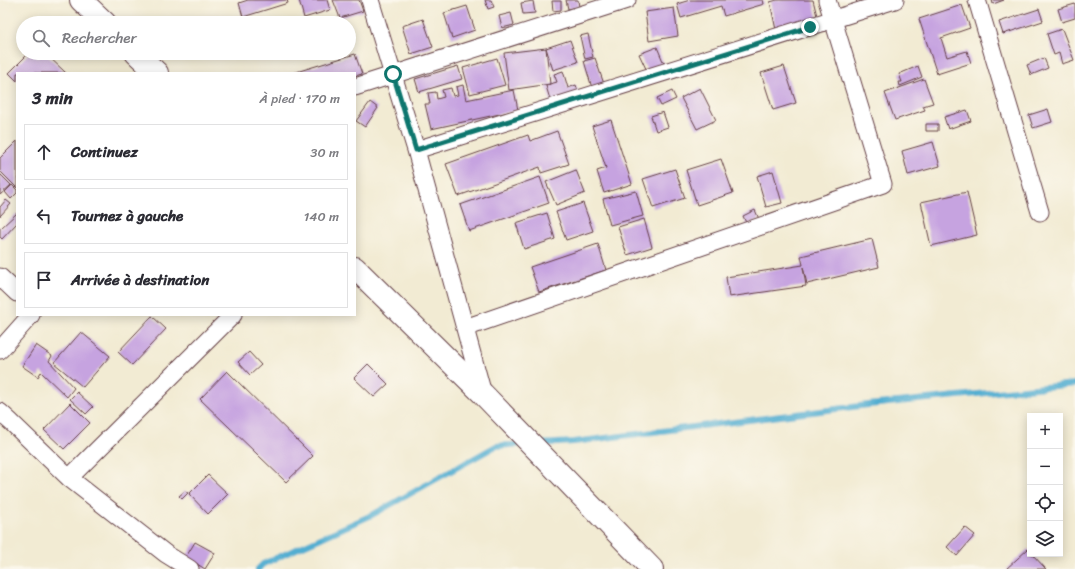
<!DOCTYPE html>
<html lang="fr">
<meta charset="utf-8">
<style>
:root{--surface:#fff;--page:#f2f2f3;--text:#2b2b33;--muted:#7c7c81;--line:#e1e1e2}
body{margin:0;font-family:Sriracha,sans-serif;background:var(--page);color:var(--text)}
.controls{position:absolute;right:12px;bottom:12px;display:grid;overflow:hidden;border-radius:0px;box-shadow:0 2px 10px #0003}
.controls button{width:36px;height:36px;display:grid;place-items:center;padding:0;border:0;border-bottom:1px solid var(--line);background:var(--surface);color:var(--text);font:20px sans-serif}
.stop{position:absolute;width:12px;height:12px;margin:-9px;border:3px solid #0f766e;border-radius:50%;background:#fff}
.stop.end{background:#0f766e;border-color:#fff;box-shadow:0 1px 4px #0008}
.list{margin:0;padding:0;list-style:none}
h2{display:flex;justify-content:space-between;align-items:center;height:52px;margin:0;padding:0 16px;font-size:17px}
h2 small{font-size:13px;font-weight:400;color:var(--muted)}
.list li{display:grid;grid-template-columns:26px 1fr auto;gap:12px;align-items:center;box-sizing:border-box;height:56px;margin:0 8px 8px;padding:0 8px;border:1px solid var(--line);border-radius:0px}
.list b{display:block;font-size:15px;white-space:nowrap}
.list em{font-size:13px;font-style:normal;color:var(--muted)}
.icon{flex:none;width:22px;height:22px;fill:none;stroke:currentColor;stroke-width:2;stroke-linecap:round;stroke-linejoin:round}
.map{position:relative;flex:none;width:1075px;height:569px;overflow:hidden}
.search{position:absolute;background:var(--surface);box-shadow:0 2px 10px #0003;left:16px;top:16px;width:340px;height:44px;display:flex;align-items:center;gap:10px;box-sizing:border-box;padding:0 14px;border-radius:22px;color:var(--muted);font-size:15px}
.panel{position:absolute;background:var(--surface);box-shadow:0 2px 10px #0003;left:16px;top:72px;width:340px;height:244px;border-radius:0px}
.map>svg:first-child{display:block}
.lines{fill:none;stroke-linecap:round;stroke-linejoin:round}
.stream{stroke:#53aed1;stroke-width:6}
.building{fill:#c6a3e0}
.street-casing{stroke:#633e44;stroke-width:19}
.primary-casing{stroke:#633e44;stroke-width:24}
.street{stroke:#fff;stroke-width:17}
.primary{stroke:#fff;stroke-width:22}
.route{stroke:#0f766e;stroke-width:5}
</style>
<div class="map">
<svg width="1075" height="569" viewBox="0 0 1075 569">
<rect width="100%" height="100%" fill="#fbf7ec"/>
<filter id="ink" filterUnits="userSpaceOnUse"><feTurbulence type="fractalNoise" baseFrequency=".025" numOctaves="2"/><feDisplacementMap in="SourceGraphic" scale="8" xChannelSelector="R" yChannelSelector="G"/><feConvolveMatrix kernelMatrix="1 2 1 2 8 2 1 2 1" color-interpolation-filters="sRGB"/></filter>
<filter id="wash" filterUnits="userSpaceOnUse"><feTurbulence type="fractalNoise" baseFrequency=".012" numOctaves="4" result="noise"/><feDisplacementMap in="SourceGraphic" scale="16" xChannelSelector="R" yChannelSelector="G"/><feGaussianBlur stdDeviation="0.9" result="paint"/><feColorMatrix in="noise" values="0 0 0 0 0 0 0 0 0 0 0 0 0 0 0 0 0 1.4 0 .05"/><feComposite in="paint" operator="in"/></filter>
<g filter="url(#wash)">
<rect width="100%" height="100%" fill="#f2ebd3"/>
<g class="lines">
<path class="stream" d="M539,444L574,442L868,405L1075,384
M258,569L263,564L372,515L496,446L524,444"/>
</g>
<g id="blocks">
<path class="building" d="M248,0H287L288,3L243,17L239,3Z
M299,0H327L330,10L304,18Z
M333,0H359L363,11L340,18Z
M485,0H491L494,7L488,9Z
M566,0H578L579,7L568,9Z
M690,0H763L764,4L724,16L721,6L681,18L677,4Z
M777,0H813L818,20L776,30L770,2Z
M856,0H869L859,8Z
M992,0H1004L993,4Z
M533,1L535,13L523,14L521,3Z
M552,1H561V10L553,11Z
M1075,4V18L1062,22L1058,9Z
M962,5L970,28L941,38L947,57L967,51L971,63L937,74L919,19Z
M467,6L475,30L452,38L444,13Z
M674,8L678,36L649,41L645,12Z
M1039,9L1043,21L1003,34L999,22Z
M511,13L514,25L502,28L499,16Z
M423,19L433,47L411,54L402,26Z
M1062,29L1074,60L1062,64L1059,53L1054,55L1047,34Z
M588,34L593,57L585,59L580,36Z
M570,40L578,62L553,70L546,48L550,84L557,82L554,74L563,71L568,88L576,85L580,97L552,106L546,86L550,84L509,90L504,53L546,48Z
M657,47L665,66L648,73L639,54Z
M29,53H33L38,58L43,53H45L66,73H17V81L9,73Z
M355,54L362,74L355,76V73H293Z
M497,58L505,85L470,94L463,68Z
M595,58L604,84L592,88L584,61Z
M1044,58L1048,68L1031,75L1027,65Z
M458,66L462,79L419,92L415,79Z
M784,66L796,103L773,110L761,73Z
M918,66L922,77L900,86L899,82H902L899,74Z
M924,79L933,103L923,106L925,110L895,120L885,93Z
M463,85L466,100L514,90L518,110L431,129L425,104H430L428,93L436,92L437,99L444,97L442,90L451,88L453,96L458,95L456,87Z
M700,88L716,120L697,129L681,98Z
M672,91L676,99L661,106L657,98Z
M370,102L378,108L365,127L356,121Z
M1048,109L1052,122L1033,128L1029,115Z
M967,110L971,121L948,129L944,117Z
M663,112L668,127L656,131L651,116Z
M611,120L632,184L604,193L597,171L606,168L592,126Z
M926,124H938V131H926Z
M557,131L569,164L541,173L540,167L458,196L446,164L528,135L530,141Z
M17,141V188L0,171V158Z
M933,142L940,166L908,175L902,151Z
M721,159L733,193L697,205L686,170Z
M675,169L685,198L653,208L643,179Z
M576,170L585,193L556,205L546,182Z
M773,171L782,203L766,207L757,176Z
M0,174L11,185L0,195Z
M540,177L549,203L469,231L460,205Z
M12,185L17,190V193L11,199L5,192Z
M636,191L643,216L610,225L603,199Z
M967,192L977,235L931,246L921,202Z
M6,200L11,204L0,216V207Z
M583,203L593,231L566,240L556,212Z
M755,210L759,219L747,225L743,216Z
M17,213V223L2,239L0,237V227L1,228Z
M547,213L555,239L524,249L516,223Z
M644,219L652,247L627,255L618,227Z
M872,239L879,267L807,284L803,267L806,286L729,297L726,277L803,265L801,256Z
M598,244L606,270L539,292L530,267Z
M152,316L166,329L132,365L118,352Z
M81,332L110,356L83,387L54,363Z
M36,345L52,356L49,361L74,388L67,397L41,372L38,377L22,366Z
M249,352L261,365L250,375L238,362Z
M368,364L388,384L374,397L354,378Z
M227,371L313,456L286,482L200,399Z
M77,392L93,407L86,414L70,399Z
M70,403L90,423L64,449L44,430Z
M208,475L228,494L208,514L189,494Z
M185,491L188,493L182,499L179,496Z
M965,527L975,535L957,556L947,547Z
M195,542L215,553L205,569L186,557Z
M1028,549L1030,551V554H1032L1046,569H1006Z"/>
</g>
</g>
<g filter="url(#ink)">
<use href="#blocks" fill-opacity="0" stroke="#633e44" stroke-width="1"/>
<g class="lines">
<g class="street-casing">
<path id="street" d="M370,0L416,150L483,394
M977,0L1040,212
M355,87L627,0
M416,150L895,0
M0,277L17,293
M465,328L883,184L827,0
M0,350L31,315
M0,412L11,422L69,478L166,554L190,569
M69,478L233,315"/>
</g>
<g class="primary-casing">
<path id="primary" d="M81,0L105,23
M136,53L157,73
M355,268L483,394L652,569"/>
</g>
<use href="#street" class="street"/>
<use href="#primary" class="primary"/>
</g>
</g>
<g class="lines" filter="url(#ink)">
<path class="route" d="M393,74L416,150L810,27"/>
</g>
</svg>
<div class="controls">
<button>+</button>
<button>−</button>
<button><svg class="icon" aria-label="locate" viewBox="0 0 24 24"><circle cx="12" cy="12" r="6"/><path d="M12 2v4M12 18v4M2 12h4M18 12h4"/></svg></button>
<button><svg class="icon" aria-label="layers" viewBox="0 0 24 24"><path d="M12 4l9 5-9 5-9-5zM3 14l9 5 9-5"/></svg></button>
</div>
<div class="stop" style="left:393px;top:74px"></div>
<div class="stop end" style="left:810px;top:27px"></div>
<div class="search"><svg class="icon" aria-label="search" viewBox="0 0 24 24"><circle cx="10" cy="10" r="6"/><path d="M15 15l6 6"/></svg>Rechercher</div>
<section class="panel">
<h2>3 min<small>À pied · 170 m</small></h2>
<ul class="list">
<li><svg class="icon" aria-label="ahead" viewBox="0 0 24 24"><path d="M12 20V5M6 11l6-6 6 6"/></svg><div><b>Continuez</b></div><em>30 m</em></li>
<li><svg class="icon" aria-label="left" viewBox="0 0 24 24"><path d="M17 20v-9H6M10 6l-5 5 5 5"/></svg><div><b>Tournez à gauche</b></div><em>140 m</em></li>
<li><svg class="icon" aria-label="arrive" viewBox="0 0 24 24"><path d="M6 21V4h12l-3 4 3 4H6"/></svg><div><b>Arrivée à destination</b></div></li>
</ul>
</section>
</div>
